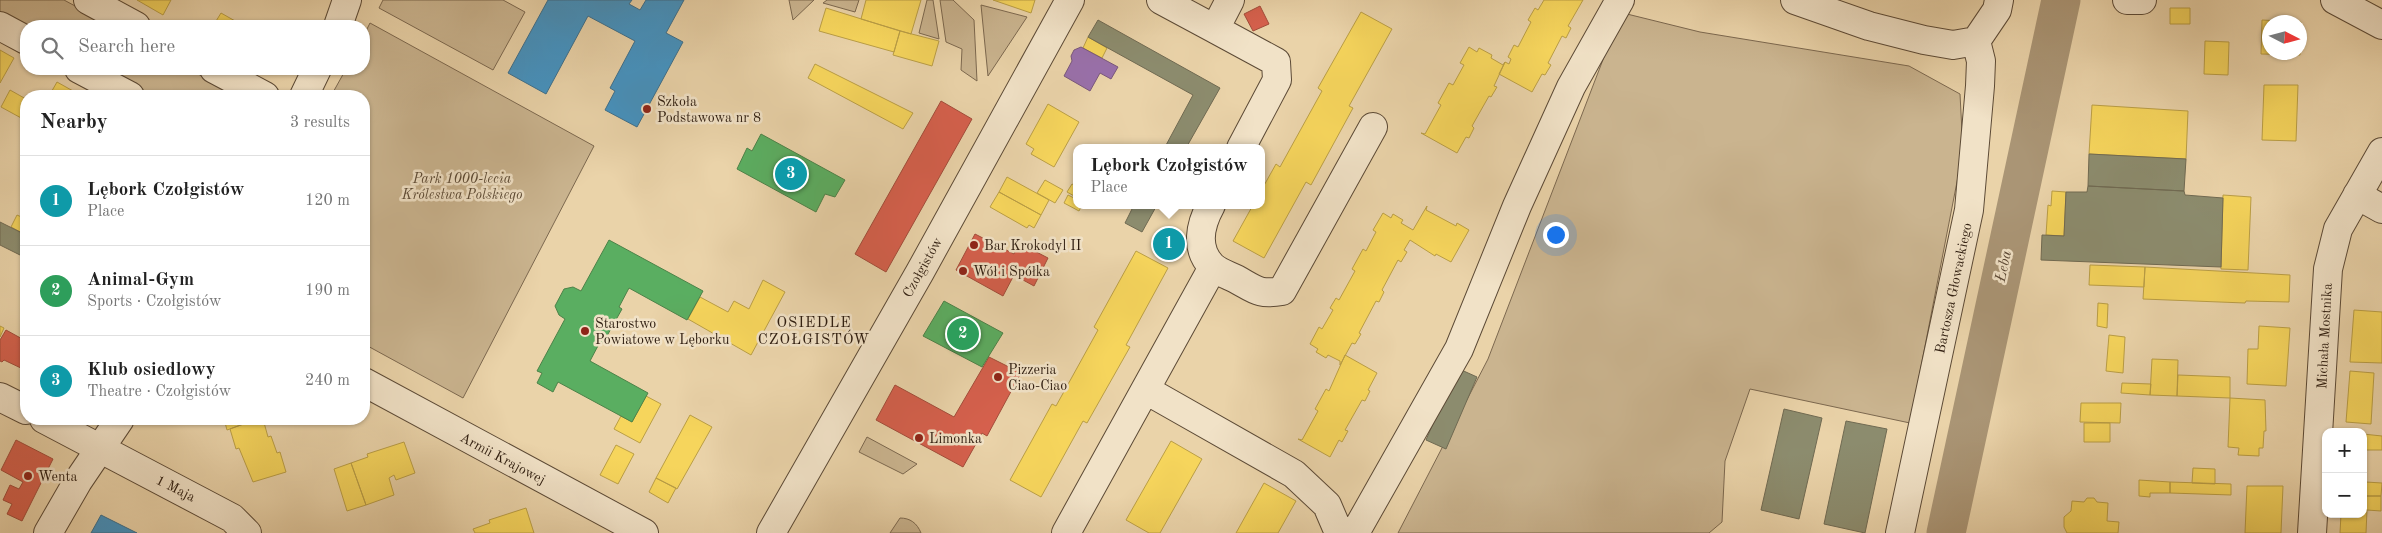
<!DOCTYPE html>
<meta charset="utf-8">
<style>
:root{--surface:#fff;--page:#f2f2f2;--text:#222;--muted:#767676;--line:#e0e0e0;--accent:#111827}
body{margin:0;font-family:"Old Standard TT",serif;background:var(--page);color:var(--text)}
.controls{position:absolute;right:15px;bottom:15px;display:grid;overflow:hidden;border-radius:10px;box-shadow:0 1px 4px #0004}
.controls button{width:45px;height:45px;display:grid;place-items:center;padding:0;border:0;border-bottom:1px solid var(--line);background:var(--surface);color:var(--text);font:25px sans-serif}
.compass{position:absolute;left:2262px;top:15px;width:45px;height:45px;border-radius:50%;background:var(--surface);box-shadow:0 1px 4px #0004;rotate:96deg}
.you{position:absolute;left:1555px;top:234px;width:18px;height:18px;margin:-12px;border:4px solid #fff;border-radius:50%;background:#1a73e8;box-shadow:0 0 0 8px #1a73e833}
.badge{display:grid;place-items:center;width:32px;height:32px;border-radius:50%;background:var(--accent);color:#fff;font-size:16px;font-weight:700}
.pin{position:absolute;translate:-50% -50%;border:2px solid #fff;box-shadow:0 1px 5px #0006}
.popup{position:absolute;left:1073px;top:144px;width:192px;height:65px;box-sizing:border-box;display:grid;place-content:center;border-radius:10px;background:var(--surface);filter:drop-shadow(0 1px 4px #0005);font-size:16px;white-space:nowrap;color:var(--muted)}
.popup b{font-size:19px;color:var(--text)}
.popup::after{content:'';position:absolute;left:50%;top:100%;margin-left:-10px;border:10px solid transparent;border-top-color:var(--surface)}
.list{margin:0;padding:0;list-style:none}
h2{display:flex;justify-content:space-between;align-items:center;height:65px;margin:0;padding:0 20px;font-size:21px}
h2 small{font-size:16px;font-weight:400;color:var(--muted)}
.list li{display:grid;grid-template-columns:32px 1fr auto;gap:15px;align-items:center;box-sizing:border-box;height:90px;padding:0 20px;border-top:1px solid var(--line)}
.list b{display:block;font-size:19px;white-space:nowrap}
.list p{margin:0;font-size:16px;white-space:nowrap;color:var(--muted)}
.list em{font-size:16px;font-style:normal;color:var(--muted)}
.icon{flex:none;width:28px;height:28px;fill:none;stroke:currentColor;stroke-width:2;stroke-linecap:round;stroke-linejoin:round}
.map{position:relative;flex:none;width:2382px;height:533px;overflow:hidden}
.search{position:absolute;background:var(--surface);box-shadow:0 1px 4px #0004;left:20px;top:20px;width:350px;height:55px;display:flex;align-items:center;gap:12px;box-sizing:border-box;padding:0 18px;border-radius:20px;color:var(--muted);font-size:19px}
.panel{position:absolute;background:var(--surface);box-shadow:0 1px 4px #0004;left:20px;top:90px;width:350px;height:335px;border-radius:20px}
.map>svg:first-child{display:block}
.green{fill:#cab48f;stroke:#7c684f}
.homes{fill:#f6d55c;stroke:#ba9e45;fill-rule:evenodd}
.shops{fill:#d6604d;stroke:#a34c3a}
.offices{fill:#9970ab;stroke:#79577c}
.schools{fill:#4393c3;stroke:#3c6f8d}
.public{fill:#5aae61;stroke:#4c8248}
.industry{fill:#8c8c6e;stroke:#706a52}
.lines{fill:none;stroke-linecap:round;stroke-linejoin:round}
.river{stroke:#aa9575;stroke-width:39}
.minor-casing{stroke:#5c4a36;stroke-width:30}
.minor{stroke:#f1e2c7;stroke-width:28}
.poi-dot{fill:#8f2418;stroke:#f1e2c7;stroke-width:2}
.labels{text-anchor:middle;stroke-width:5;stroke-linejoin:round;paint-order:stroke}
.poi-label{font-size:14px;fill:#2d1c0f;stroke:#f1e2c7;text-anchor:start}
.park-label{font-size:14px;font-style:italic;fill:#5c4a35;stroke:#f1e2c7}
.street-label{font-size:14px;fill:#2d1c0f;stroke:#f1e2c7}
.water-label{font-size:15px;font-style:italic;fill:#594633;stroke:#f1e2c7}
.neighbourhood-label{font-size:15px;letter-spacing:1px;fill:#2d1c0f;stroke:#f1e2c7}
</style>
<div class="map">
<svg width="2382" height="533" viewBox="0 0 2382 533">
<rect width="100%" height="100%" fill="#ead3a9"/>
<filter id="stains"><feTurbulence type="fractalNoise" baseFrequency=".004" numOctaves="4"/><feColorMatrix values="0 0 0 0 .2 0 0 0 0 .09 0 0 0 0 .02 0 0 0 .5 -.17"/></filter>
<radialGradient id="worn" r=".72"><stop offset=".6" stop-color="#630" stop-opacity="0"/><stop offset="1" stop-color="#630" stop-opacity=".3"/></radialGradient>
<path class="green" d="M0,0H64L112,26H26L0,17Z
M383,0H503L525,12L493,70L379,8Z
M789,0H814L793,20Z
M827,0H859L855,12L823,3Z
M927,0H933L939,39L919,33Z
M940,0H953L974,20L977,81L961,70L962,49L946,42Z
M981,5L1027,17L988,76Z
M1627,14L1700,32L1909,66L1960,94L1963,151L1910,423L1750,389L1725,461L1722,522L1709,533H1398L1488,359L1614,31Z
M370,23L594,146L463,398L364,344V96H331L346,69H364V35Z
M96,69H189L238,96H148Z
M867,437L917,464L903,474L859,452Z
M900,518C910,518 917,523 921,533H890Z"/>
<path class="homes" d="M137,0H171L163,15Z
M866,0H921L911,34L861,19Z
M993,0H1035L1031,13Z
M1544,0H1583L1568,26L1571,28L1566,38L1562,36L1548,63L1551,65L1545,75L1542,74L1532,92L1499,74L1505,62L1509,64L1511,59L1508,57L1514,45L1518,47L1531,22L1528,20L1535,8L1538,10Z
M826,8L900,31L894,52L819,31Z
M2170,8H2190V24H2170Z
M1361,12L1392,29L1349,106L1353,108L1311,185L1306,182L1264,258L1233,241L1253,205H1262V189L1276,164L1280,167L1322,91L1318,88Z
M221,13L244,26H213Z
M2262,20L2301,22L2300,55L2261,54ZM2270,22H2300V52H2270Z
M900,31L939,41L932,66L893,55Z
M1088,37L1107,48L1102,58L1083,48Z
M2205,41L2229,42L2228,75L2204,74Z
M1469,47L1477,52L1479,48L1492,55L1491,58L1503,65L1505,62L1494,86L1497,87L1491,97L1489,96L1472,126L1474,128L1469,138L1466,137L1457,153L1421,133L1425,134L1441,105L1438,103L1449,83L1453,85L1464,65L1460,63Z
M0,50L14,58L0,83Z
M815,64L913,113L903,129L808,78Z
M57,82L82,96H49Z
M2264,85H2298L2296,141L2262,140Z
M10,90L26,99V113L23,119L1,107Z
M1048,104L1079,122L1054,167L1031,154L1034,149L1026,144Z
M2092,105L2188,111L2186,159L2089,154Z
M1007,177L1049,200L1041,215L999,192Z
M1045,180L1063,190L1055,203L1037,193Z
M1072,184L1076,186V197L1067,192Z
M2052,191L2066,192L2064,236L2046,235L2048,205L2051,206Z
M999,192L1041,215L1034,228L1029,225L1027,228L990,207Z
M1068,195L1076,199V205H1082L1079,211L1064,203Z
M2223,195L2251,197L2248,270L2221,269Z
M1427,206L1426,210L1456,226L1457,223L1469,230L1451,262L1436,254L1435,256L1410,240L1404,250L1407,252L1401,262L1398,260L1382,290L1384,292L1379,302L1376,301L1359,333L1361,334L1355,344L1352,343L1340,365V361L1328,355L1326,358L1316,352L1318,349L1310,344L1319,327L1322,329L1333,310L1330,308L1336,298L1339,300L1355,271L1352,269L1363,249L1366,251L1376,232L1373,230L1383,213L1391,218L1393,214L1403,220L1401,223L1413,230Z
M17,215L26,219V235L11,227Z
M1166,234L1179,241L1171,255L1158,248Z
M1136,251L1168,268L1126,345L1130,347L1087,423L1083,421L1041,497L1010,480L1052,404L1056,406L1098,330L1094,327Z
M2090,265L2145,267L2144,287L2089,285Z
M2145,267L2290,275L2289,302L2246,301L2245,303L2143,299Z
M763,280L785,292L751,355L688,319L700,297L728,312L734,301L749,309Z
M2098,303L2108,304L2107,328L2097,326Z
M2354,310L2382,312V363L2350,362Z
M0,326L4,328L0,337Z
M2259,326L2290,328L2286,386L2247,384L2248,349H2258Z
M2109,335L2125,337L2123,373L2106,371Z
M1345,355L1377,373L1368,390L1370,391L1365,401L1362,400L1345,430L1348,431L1342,442L1339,440L1330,457L1298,439L1302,440L1318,411L1315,409L1326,389L1329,391Z
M2152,359L2178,360L2177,396L2150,395Z
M2350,371L2374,373L2371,424L2346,422Z
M2178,375L2230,377V398L2177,396Z
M2122,383L2151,384L2150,395L2121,393Z
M646,396L661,404L640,443L614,429L621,416L632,422Z
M2230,398L2265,400L2266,431H2264L2263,448H2259V456L2238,455L2239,448L2228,447Z
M2081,403H2121L2120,423L2080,422Z
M690,415L712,427L677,489L656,478Z
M224,419H257L227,430Z
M257,419V421L263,419L268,437L271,436L277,453L280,452L286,472L253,482L239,448L236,449L230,429Z
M2084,423H2110V442H2084Z
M2363,434L2382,436V450H2363Z
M1171,441L1202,459L1160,533H1149L1126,520Z
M404,442L415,473L396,480L394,475L389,478L394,495L366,505L351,463L368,457L367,454Z
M616,445L634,454L618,484L600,475Z
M351,463L366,505L347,511L334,469Z
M2193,468L2215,469V484L2192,483Z
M656,478L676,488L668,503L649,492Z
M2139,480L2170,482V493H2150V497L2139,496Z
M2170,482L2231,484V495L2170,493Z
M2363,482H2366L2365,496H2363Z
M2366,482L2382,483L2381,496H2365Z
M1264,483L1296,501L1278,533H1236Z
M2247,486H2283L2281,533H2245Z
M2363,496H2381V511L2367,510L2366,533H2340L2341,514H2363Z
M2087,498H2094L2097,502L2108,503L2107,521L2119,522L2118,533H2067L2064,527V517L2071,511L2072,501L2084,502Z
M526,508L534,533H475L473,529L490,523L489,520Z"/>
<path class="shops" d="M1260,6L1269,24L1253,31L1244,14Z
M941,101L972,119L886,272L855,254Z
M975,234L1014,254L1019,243L1048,258L1034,286L1014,275L1003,296L956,270Z
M6,330L26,341V362L23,369L4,360L2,362L0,361V340Z
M989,357L1021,373L987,436L982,433L963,467L876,420L895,385L954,417Z
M16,440L53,459L22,521L7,514L12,504L3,500L10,485L19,489L23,482L1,470Z"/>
<path class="offices" d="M1081,47L1118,67L1111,79L1100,73L1090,91L1064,76L1072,61L1071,56L1074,50Z"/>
<path class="schools" d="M548,0H632L629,4L640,10L646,0H684L666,33L683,42L637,127L605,110L615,91L610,88L635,41L588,16L546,94L508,73Z
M101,515L137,533H91Z"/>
<path class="public" d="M761,134L845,180L835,197L825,194L816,212L737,169L747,148L752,151Z
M609,240L703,291L687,320L629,288L619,307L622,309L603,343L600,342L590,361L648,393L632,422L558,382L553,392L537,383L542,373L537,371L565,319L559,315L555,306L564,289L573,287L581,291Z
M944,301L1003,333L982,367L923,336Z"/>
<path class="industry" d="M1098,20L1220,88L1186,148L1165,147L1193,95L1088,37Z
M2089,154L2186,159L2184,191L2088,186Z
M2088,186L2184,191L2185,195L2223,198L2221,267L2041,260L2042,235L2064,236L2066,192H2087Z
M1134,205H1157L1142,232L1125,223Z
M0,222L26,235V258L0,245Z
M1457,368L1477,377L1446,449L1426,440Z
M1784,409L1822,418L1799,519L1761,510Z
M1846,421L1887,429L1865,533L1824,524Z"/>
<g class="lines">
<path class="river" d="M1946,533L2061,0"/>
<g class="minor-casing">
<path id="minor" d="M88,0L136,26
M1161,0L1215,29
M1230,0L1215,29L1276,62L1277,80L1241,148
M1795,0L1869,26L1924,40L1953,45L1976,41
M2127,0H2142
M2335,0L2382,25
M0,26L26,40
M338,26L347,0
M79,69L130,96
M214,69L265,96
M304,96L317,69
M2357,195L2382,209
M1211,205C1200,225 1195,249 1212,266C1218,272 1228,275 1236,279C1256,290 1259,295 1282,291L1373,127
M364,382L644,533
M1146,390L1294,474L1327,505L1336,526L1347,533
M0,397L26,410
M44,419L232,518L247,533
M48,533L78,481L120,419
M771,533L920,272L1070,0
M1066,533L1213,267
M1355,533L1459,349L1517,206L1571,87L1620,0
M1900,533L1969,210L1980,86L1981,61L1976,41L1997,10L1999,0
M2312,533L2328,269L2338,229L2382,152"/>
</g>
<use href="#minor" class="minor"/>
</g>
<g class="poi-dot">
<circle cx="647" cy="109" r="5"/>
<circle cx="974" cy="245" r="5"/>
<circle cx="963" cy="271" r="5"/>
<circle cx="585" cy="331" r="5"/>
<circle cx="998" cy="377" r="5"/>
<circle cx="919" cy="438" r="5"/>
<circle cx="28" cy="476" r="5"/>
</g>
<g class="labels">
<g class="poi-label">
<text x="657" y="106">Szkoła<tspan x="657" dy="16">Podstawowa nr 8</tspan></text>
<text x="984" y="250">Bar Krokodyl II</text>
<text x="973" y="276">Wół i Spółka</text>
<text x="595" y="328">Starostwo<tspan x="595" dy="16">Powiatowe w Lęborku</tspan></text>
<text x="1008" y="374">Pizzeria<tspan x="1008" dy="16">Ciao-Ciao</tspan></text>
<text x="929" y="443">Limonka</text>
<text x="38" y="481">Wenta</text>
</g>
<g class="park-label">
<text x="462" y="183">Park 1000-lecia<tspan x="462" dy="16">Królestwa Polskiego</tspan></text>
</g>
<g class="street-label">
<text transform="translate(922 267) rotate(-61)" y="5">Czołgistów</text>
<text transform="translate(1953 288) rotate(-78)" y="5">Bartosza Głowackiego</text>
<text transform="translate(2324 336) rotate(-87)" y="5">Michała Mostnika</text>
<text transform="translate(503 458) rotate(28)" y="5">Armii Krajowej</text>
<text transform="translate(176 488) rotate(27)" y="5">1 Maja</text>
</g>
<g class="water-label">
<text transform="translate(2003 266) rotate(-78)" y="5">Łeba</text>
</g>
<g class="neighbourhood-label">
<text x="814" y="327">OSIEDLE<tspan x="814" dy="17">CZOŁGISTÓW</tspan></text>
</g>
</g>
<rect width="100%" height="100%" filter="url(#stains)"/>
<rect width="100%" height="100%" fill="url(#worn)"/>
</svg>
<div class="controls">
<button>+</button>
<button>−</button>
</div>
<svg class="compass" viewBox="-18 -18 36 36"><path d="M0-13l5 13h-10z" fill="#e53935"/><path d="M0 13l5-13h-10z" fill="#767676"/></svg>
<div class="you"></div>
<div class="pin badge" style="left:1169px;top:244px;background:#0f9aa8">1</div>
<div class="popup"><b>Lębork Czołgistów</b>Place</div>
<div class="pin badge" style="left:963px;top:334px;background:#2e9e5b">2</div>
<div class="pin badge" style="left:791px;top:174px;background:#0f9aa8">3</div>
<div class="search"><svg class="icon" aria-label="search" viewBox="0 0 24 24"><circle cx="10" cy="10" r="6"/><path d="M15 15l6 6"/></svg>Search here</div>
<section class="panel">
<h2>Nearby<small>3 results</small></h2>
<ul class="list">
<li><span class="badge" style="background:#0f9aa8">1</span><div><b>Lębork Czołgistów</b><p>Place</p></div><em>120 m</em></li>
<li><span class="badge" style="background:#2e9e5b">2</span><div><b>Animal-Gym</b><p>Sports · Czołgistów</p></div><em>190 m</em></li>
<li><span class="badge" style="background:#0f9aa8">3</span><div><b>Klub osiedlowy</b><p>Theatre · Czołgistów</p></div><em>240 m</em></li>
</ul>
</section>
</div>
